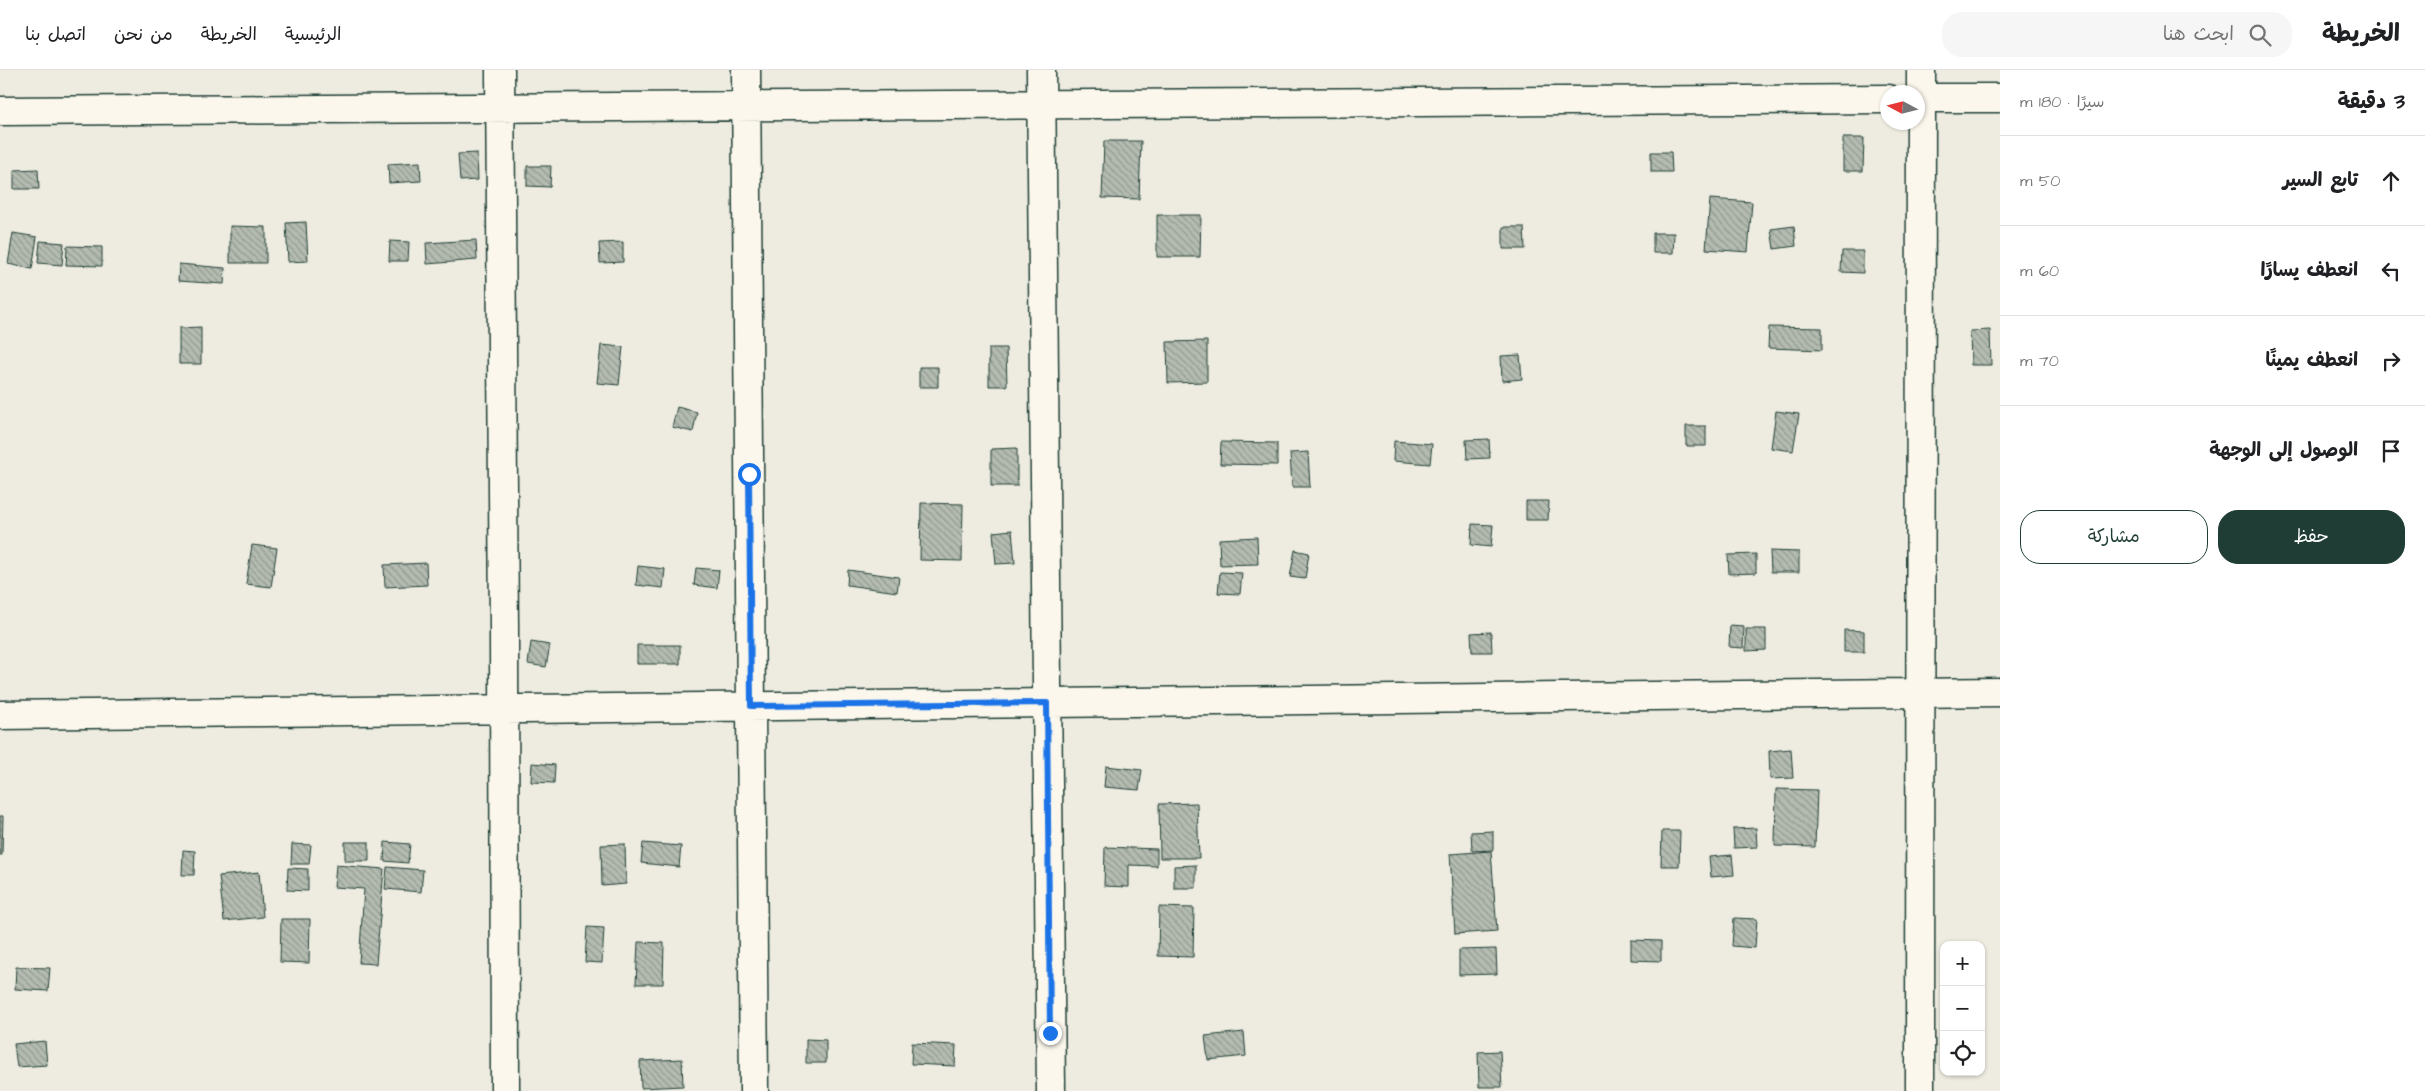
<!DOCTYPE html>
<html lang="ar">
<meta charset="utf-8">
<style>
:root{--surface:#fff;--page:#f6f6f6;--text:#202124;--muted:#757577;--line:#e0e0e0;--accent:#1f3d34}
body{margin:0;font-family:"Architects Daughter","Playpen Sans Arabic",sans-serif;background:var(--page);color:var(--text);direction:rtl}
.controls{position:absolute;right:15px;bottom:15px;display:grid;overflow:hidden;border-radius:10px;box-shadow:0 1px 4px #0004}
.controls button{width:45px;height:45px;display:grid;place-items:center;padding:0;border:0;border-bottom:1px solid var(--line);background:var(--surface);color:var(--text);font:25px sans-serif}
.compass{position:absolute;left:1880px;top:15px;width:45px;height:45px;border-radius:50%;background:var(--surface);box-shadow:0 1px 4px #0004;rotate:277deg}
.stop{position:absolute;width:15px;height:15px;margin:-11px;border:4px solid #1a73e8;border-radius:50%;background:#fff}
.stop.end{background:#1a73e8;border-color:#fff;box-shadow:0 1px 5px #0008}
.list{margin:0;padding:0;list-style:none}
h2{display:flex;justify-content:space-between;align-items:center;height:65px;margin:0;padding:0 20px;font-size:21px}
h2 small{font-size:16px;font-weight:400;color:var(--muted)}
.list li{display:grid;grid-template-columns:32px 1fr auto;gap:15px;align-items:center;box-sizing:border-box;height:90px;padding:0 20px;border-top:1px solid var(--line)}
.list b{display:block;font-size:19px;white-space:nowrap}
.list em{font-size:16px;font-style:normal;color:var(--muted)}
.actions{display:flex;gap:10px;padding:15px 20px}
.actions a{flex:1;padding:11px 0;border:1px solid var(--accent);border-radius:20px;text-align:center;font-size:18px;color:var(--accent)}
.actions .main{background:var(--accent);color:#fff}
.icon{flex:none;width:28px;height:28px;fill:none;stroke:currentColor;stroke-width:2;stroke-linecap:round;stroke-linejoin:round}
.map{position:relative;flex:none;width:2000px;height:1021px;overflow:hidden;direction:ltr}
header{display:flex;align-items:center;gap:30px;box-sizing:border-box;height:70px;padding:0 25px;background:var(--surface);border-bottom:1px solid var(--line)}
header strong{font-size:24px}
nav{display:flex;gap:28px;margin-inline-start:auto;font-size:18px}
.search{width:350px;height:45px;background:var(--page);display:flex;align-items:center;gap:12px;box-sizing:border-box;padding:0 18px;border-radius:20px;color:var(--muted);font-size:19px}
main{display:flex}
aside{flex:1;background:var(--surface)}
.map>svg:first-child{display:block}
.building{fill:url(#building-back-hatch);stroke:#1f3d34}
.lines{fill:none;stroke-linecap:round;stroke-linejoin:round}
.street-casing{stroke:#1f3d34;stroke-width:31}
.street{stroke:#fbf7ec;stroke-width:28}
.route{stroke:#1a73e8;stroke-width:6}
</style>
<header>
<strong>الخريطة</strong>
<div class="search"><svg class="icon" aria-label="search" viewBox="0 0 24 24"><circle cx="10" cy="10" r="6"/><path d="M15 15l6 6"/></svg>ابحث هنا</div>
<nav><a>الرئيسية</a><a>الخريطة</a><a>من نحن</a><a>اتصل بنا</a></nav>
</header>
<main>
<aside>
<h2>3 دقيقة<small>سيرًا · 180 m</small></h2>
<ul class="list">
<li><svg class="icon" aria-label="ahead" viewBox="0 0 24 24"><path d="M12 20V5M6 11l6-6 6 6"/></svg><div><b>تابع السير</b></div><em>50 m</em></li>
<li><svg class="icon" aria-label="left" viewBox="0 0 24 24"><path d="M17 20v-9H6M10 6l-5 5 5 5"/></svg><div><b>انعطف يسارًا</b></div><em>60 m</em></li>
<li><svg class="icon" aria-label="right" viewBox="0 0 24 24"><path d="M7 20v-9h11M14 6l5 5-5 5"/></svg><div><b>انعطف يمينًا</b></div><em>70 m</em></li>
<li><svg class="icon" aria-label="arrive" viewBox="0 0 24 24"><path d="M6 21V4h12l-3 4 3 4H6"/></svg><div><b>الوصول إلى الوجهة</b></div></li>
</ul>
<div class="actions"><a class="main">حفظ</a><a>مشاركة</a></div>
</aside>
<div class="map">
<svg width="2000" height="1021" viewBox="0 0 2000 1021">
<defs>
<pattern id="building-back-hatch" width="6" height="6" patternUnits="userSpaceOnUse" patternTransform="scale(1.25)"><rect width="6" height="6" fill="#b4bbb0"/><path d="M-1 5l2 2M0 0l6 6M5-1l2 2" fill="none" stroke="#929990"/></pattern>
</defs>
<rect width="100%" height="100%" fill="#eeece1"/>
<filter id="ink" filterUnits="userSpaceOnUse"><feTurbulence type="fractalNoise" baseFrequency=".02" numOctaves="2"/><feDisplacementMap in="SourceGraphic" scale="10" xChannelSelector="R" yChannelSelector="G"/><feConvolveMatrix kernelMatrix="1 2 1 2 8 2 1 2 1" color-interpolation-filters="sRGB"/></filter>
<g filter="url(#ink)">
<path class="building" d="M1843,68H1864L1863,101H1843Z
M1104,71H1141L1139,129L1102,128Z
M1651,82H1671L1672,102H1651Z
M477,83L478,110L460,111L458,84Z
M420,92L421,111L389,113L388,94Z
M527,96H551L550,117L527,116Z
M38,99L39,119H14V100Z
M1710,129L1752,132L1748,182L1706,179Z
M1157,145H1201L1200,187H1157Z
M306,152L308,191L288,192L286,153Z
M230,156L266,157V193H230Z
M1794,156L1796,176L1774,179L1771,159Z
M1503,157H1524L1525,179H1503Z
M13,163L37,167L32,199L8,194Z
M1653,163H1674L1673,183H1653Z
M476,170L477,190L427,194L426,173Z
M40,171L64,173L62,195L38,193Z
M390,171L409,172L408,191H389Z
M623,172V192L600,193L599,173Z
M67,176L102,177V196L66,195Z
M1842,181H1863V203L1841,202Z
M179,194L225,198L224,214L178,211Z
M201,257V294H179V258Z
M1769,257L1822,258V280L1768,278Z
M1990,260L1991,295H1971L1970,261Z
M1207,271V312L1168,313L1167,272Z
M601,275L623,277L619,315L597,313Z
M989,278H1006L1007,316H989Z
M1520,285L1522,309L1502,311L1501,286Z
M919,297H938V317H919Z
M677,337L697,342L693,362L672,357Z
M1776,341L1799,344L1793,381L1771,378Z
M1686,356H1706V376H1686Z
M1489,369L1490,388L1467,389L1466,370Z
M1394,371L1432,374L1430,394L1393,391Z
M1221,372L1277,373V395L1220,394Z
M1017,378V416H991V379Z
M1308,382L1310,417H1292L1290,383Z
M1526,431H1549L1548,450H1526Z
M921,433L963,434L962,491L920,490Z
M1472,454L1493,455L1491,477L1471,475Z
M1012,460L1015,493L996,494L993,462Z
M1257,467L1258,494L1220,495L1219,469Z
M252,475L277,478L271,517L246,514Z
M1295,480L1309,483L1305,509L1290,507Z
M1770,481L1799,482V502H1771Z
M1756,484V503L1729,504L1728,485Z
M426,493L427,515L385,517L384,495Z
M638,496L665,499L663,518L636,515Z
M696,498L719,500L717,518L694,515Z
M848,500L899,507L897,522L847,515Z
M1220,502L1242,503L1240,524L1218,523Z
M1730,555L1744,556L1743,578L1729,577Z
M1746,559H1766V580L1746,581Z
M1844,560L1864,561V582H1844Z
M1491,562L1492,582H1472L1471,563Z
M531,572L550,575L546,597L528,594Z
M637,575H680V594H637Z
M1791,679L1793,708L1770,709L1769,681Z
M532,693L555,695L554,713L531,712Z
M1106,696L1142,700L1139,720L1104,717Z
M1776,719L1817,720L1815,777L1775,776Z
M1197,733L1199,788H1160L1159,734Z
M0,746H3L2,785H0Z
M1756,758L1757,777L1734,778L1733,759Z
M1493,761V780L1472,781L1471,762Z
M1662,761H1680L1679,796H1661Z
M345,772H369V791H345Z
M385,772L410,774L408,793L384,791Z
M643,773L681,776L679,797L641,793Z
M292,774L311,775L309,794H291Z
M625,774L626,814L602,816L601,775Z
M1105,777L1157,779V796L1129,795V817L1104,816Z
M183,780L195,781L194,805H182Z
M1491,781L1497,861L1455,864L1450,784Z
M1732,785L1734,805L1711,807L1709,787Z
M336,795L384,799L376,894L359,893L364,819L334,817Z
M1196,795V818H1174V796Z
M387,797L423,800L421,822L385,819Z
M288,798L308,799V821L287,820Z
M259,802L263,847L224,851L219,806Z
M1159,837L1194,838L1193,887L1158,886Z
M1734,848L1757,849L1755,878L1732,876Z
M281,849H310L309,893L280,892Z
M587,857L604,858L602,893L585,892Z
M1631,870L1661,871V891L1631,890Z
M638,872L664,873L663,914H636Z
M1496,879L1497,904L1459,905V880Z
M16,897L50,898L48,921L15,919Z
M1244,962L1246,986L1208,990L1205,966Z
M806,969L826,970V993H806Z
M45,971L47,995L17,997L14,974Z
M912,973L956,975L955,996L911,994Z
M1500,981L1502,1017H1479L1478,982Z
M682,989L683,1016L641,1018L640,991Z"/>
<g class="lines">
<g class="street-casing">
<path id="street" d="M500,0L504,559L505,1021
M746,0L754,1021
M1041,0L1051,1021
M1918,28H2000
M0,41L1888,29
M0,645L2000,622
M1920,1021L1921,0"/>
</g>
<use href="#street" class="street"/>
</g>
</g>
<g class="lines" filter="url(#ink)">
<path class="route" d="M749,404L751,636L1047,633L1050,963"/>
</g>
</svg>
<div class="controls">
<button>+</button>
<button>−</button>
<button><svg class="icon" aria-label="locate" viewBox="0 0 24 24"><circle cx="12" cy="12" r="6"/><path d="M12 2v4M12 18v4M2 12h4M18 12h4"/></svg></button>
</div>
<svg class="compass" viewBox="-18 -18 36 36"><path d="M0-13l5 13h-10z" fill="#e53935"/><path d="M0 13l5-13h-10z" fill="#757577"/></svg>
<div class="stop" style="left:749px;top:404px"></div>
<div class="stop end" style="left:1050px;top:963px"></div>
</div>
</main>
